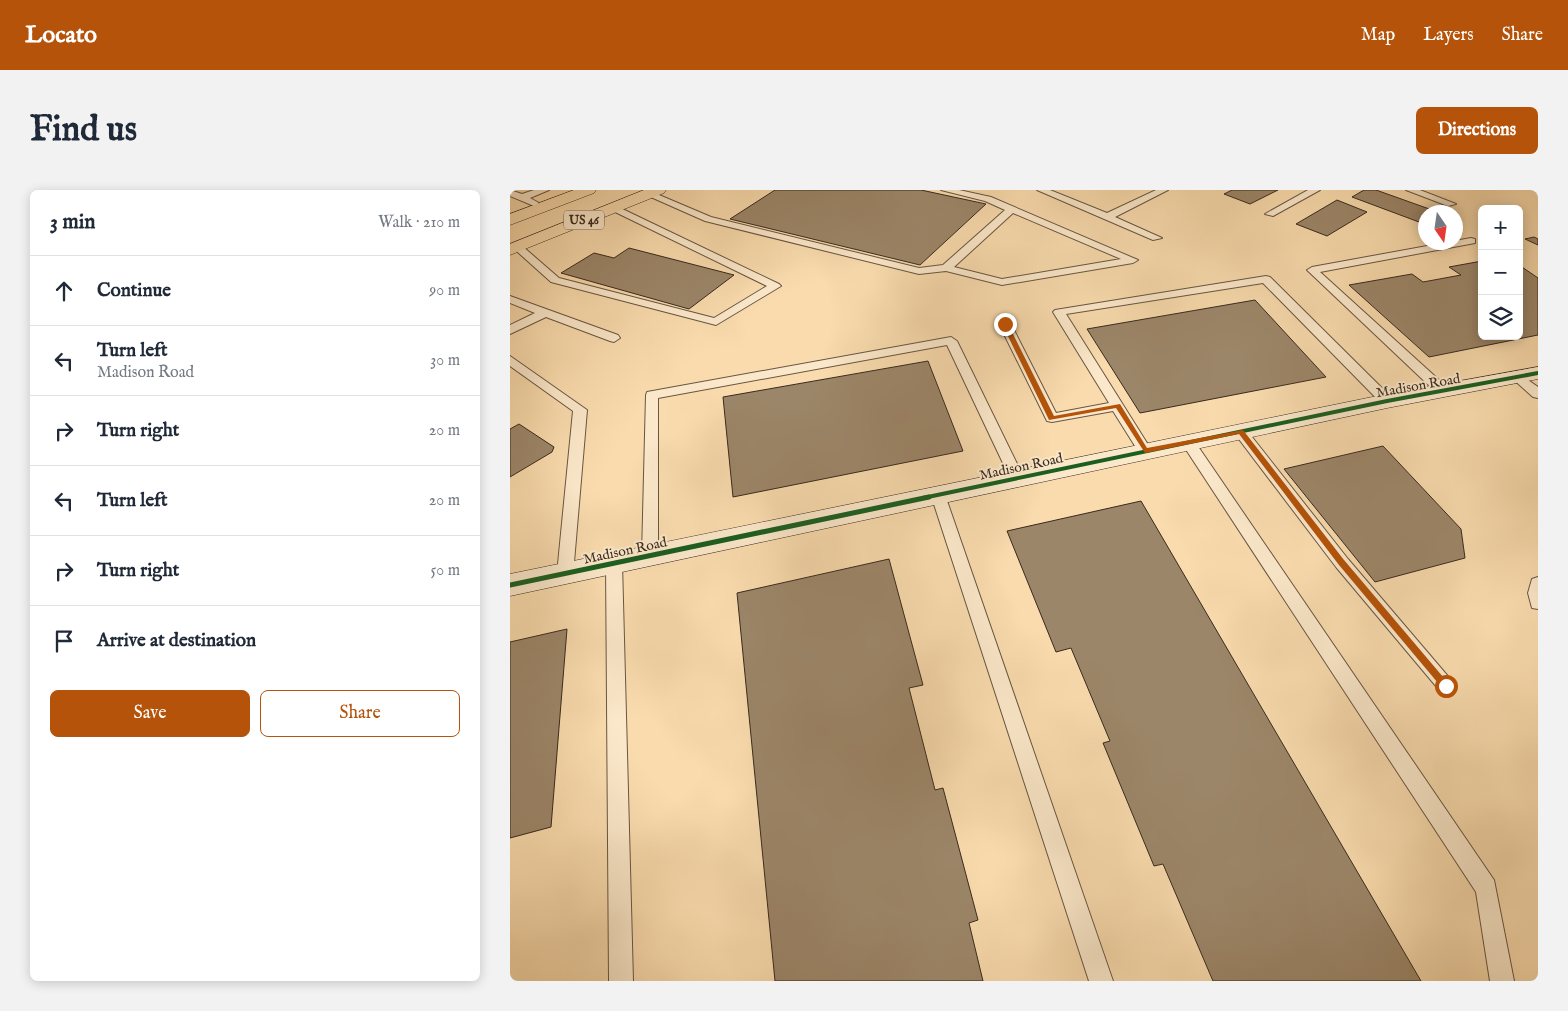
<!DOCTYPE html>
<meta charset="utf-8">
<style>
:root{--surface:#fff;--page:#f2f2f3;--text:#1f2937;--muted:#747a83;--line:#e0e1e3;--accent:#b45309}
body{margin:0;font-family:"IM FELL English",serif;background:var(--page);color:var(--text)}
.controls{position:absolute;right:15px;top:15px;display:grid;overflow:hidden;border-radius:8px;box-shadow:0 2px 12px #0003}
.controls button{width:45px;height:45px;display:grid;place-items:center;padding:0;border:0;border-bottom:1px solid var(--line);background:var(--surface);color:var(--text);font:25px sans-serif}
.compass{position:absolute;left:908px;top:15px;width:45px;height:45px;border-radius:50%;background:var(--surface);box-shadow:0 2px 12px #0003;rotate:167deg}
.stop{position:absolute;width:15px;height:15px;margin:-11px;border:4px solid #b45309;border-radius:50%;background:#fff}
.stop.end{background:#b45309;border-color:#fff;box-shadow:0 1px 5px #0008}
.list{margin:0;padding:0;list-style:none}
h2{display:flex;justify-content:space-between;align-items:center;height:65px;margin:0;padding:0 20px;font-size:21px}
h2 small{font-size:16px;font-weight:400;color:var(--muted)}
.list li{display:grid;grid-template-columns:32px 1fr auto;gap:15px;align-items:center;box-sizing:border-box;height:70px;padding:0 20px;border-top:1px solid var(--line)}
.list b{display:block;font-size:19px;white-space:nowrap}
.list p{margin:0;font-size:16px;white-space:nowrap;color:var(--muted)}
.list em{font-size:16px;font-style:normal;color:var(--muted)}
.actions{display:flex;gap:10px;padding:15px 20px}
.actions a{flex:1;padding:11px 0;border:1px solid var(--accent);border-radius:8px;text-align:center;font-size:18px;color:var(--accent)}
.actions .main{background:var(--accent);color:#fff}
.icon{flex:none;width:28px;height:28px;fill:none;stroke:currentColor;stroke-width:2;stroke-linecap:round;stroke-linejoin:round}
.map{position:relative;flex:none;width:1028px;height:791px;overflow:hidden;border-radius:8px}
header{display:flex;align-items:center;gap:30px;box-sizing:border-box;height:70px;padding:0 25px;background:var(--accent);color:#fff}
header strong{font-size:24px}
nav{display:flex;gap:28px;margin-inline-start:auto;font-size:18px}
.intro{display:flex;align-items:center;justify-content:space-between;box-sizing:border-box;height:120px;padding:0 30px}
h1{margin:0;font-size:35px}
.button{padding:12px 22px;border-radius:8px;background:var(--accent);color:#fff;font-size:18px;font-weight:700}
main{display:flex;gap:30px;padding:0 30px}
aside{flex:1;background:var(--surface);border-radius:8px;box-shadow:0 2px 12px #0003}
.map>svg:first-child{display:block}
.building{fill:#9c8669;stroke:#382a1f}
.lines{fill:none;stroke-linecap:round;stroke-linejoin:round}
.lane-casing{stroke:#685642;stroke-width:2}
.secondary-casing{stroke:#382a1f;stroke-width:1}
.highway-casing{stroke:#382a1f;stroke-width:1}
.lane{fill:#fbe8ca;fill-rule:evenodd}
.secondary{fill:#fbe8ca;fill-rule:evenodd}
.highway{fill:#f9dbad;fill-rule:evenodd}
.cycleway-far1-casing{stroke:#fbe8ca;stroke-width:6}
.cycleway-casing{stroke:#fbe8ca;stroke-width:8}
.cycleway-far1{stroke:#1b5e20;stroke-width:4}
.cycleway{stroke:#1b5e20;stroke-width:5}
.route{fill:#b45309}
.labels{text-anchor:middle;stroke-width:4;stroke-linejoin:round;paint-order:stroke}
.shield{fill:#fbe8ca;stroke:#726352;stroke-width:1}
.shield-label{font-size:12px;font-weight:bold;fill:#382a1f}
.street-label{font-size:14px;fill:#382a1f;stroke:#fbe8ca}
</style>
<header>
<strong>Locato</strong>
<nav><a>Map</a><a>Layers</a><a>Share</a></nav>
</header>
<div class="intro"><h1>Find us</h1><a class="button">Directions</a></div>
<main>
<aside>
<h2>3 min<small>Walk · 210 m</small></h2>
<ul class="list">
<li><svg class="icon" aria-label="ahead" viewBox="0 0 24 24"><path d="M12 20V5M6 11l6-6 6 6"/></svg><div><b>Continue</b></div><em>90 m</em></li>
<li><svg class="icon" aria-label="left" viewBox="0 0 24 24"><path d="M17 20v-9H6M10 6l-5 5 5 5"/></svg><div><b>Turn left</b><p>Madison Road</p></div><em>30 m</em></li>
<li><svg class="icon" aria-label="right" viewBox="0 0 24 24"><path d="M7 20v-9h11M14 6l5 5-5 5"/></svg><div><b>Turn right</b></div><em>20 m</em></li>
<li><svg class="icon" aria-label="left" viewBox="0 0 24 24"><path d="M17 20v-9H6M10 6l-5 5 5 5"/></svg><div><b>Turn left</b></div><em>20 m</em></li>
<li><svg class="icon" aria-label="right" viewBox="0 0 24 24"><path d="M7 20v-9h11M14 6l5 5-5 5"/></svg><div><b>Turn right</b></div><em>50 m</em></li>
<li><svg class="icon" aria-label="arrive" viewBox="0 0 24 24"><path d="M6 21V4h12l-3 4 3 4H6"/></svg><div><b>Arrive at destination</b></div></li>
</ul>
<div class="actions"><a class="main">Save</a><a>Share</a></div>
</aside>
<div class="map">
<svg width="1028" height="791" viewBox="0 0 1028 791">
<rect width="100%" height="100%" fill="#f9dbad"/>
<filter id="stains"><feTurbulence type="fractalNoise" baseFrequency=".004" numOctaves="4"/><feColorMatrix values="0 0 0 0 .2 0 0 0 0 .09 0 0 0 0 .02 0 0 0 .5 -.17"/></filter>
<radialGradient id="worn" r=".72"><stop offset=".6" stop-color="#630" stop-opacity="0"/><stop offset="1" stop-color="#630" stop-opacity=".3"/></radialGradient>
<path class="building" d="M265,0H411L476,14L410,75L220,29Z
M722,0H768L740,14L714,4Z
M854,0H866L925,21L916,22V27L909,32L842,7Z
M827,10L857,22L817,46L786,34Z
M1024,47L1028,49V55L1015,49Z
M119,58L224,85L179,119L51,83L84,63L104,68Z
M972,71V146H1009V75L1028,88V145L919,167L839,95L902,84L913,92L951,85L939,77Z
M745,110L816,187L630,223L577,139Z
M418,171L453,261L223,307L213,207Z
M9,234L44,257L42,262L0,287V239Z
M873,256L951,339L955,368L865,392L774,279Z
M631,311L911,791H703L653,674L644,676L593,553L600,551L561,458L546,462L497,341Z
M379,369L413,495L399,498L425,600L433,598L468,730L459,733L473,791H265L227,403Z
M57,439L41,637L0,648V452Z"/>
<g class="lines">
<g class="lane-casing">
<path id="lane" d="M0,0L12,4L24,0H39L20,8L29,13L24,16L0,6Z
M431,0H449L481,7L628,70L623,73L492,95L436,81L409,84L195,31L134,4L142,2L201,27L409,78L433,75L495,20L475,11ZM503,23L611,69L492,89L444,77Z
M527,0H540L597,23L646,0H658L605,27L652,48L643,50Z
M798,0H810L763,26L755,24Z
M896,0H910L946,14L938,16Z
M104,15L269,94L271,96L206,135L41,92L2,57L3,55H11L49,88L204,128L257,96L101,20V16Z
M961,48L965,49V53L810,82L939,199L940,202L934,206L929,205L797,80L802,77Z
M756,86L760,87L882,208L884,211L882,214H872L753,93L556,124L642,261L635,266L630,264L603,221L542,232L537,231L489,134L495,130L501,134L546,223L599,213L543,122L545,120Z
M0,106L108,145L110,148L104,152L100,151L36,127L0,144V135L25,123L0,113Z
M441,147L447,151L514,288L512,291H502L500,288L437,155L148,208V365L146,369H134L132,365L136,205L137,202Z
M0,166L77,220L63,384L61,388L55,390L49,388L47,384L63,221L0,176Z
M1008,183L1028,197V208L1023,207L1004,190L1002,187L1004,184Z
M730,237L735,238L838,369L942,491L945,496L942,501L936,504L930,501L826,377L725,244L723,241Z
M678,248L683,249L984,690L1004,791H980L966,702L671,252Z
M428,300L435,305L603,791H579L421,305Z
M104,367L110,369L112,373L123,791H99L96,373L98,369Z
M1028,387V419L1022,418L1018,403L1022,389Z"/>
</g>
<g class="secondary-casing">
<path id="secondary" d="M1028,177V189L877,218L0,406V384L877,204Z"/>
</g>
<g class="highway-casing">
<path id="highway" d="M64,0H86L84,3L0,35V24Z
M134,0H156L154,3L0,65V54Z"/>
</g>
<use href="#lane" class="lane"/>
<use href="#secondary" class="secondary"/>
<use href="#highway" class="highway"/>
<g class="cycleway-far1-casing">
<path id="cycleway-far1" d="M413,308L877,211L1028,183"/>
</g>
<g class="cycleway-casing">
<path id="cycleway" d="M0,395L419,307"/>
</g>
<use href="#cycleway-far1" class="cycleway-far1"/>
<use href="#cycleway" class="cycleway"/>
</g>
<path class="route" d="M495,132L498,134L544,226L610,214L637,258L733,240L834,370L939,494V499H933L829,375L729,244L635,263L606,218L539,230L492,134Z"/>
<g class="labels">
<rect class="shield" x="54" y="20.5" width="40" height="19" rx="4"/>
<g class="shield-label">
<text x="74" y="34">US 46</text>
</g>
<g class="street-label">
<text transform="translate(908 195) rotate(-10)" y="5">Madison Road</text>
<text transform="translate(511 276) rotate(-12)" y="5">Madison Road</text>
<text transform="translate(115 360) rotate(-12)" y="5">Madison Road</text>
</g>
</g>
<rect width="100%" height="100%" filter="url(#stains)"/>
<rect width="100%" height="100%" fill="url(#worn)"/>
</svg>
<div class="controls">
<button>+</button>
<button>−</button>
<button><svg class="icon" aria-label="layers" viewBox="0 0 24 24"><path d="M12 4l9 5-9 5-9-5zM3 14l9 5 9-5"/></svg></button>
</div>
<svg class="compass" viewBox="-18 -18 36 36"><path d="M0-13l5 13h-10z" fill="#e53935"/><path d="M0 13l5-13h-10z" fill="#747a83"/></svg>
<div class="stop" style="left:936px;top:496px"></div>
<div class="stop end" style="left:495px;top:134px"></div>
</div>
</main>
